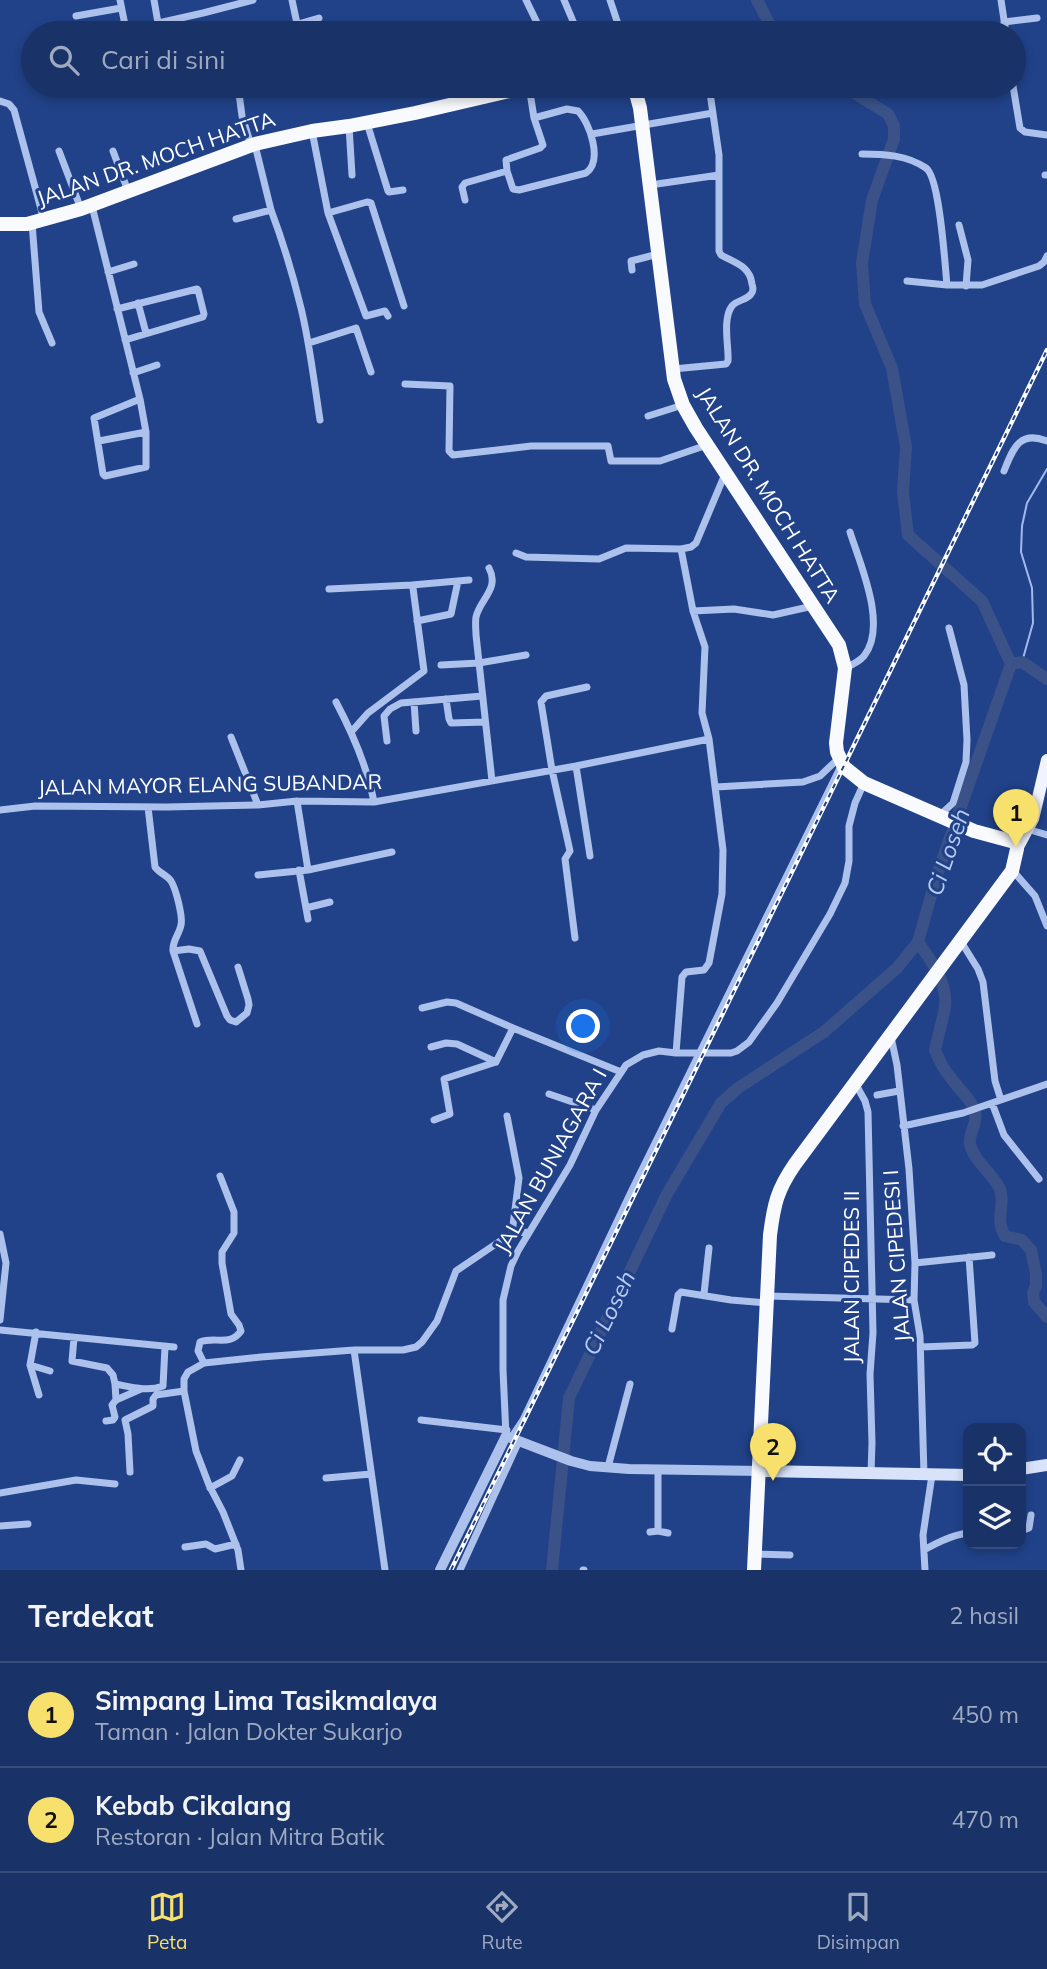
<!DOCTYPE html>
<html lang="id">
<meta charset="utf-8">
<style>
:root{--surface:#193267;--page:#223a6d;--text:#f1f3f6;--muted:#9faac0;--line:#374d7b;--accent:#f8e06d}
body{margin:0;font-family:Mulish,sans-serif;background:var(--page);color:var(--text)}
.controls{position:absolute;right:21px;bottom:21px;display:grid;overflow:hidden;border-radius:14px;box-shadow:0 4px 10px #0003}
.controls button{width:63px;height:63px;display:grid;place-items:center;padding:0;border:0;border-bottom:2px solid var(--line);background:var(--surface);color:var(--text);font:35px sans-serif}
.you{position:absolute;left:584px;top:1027px;width:24px;height:24px;margin:-18px;border:5px solid #fff;border-radius:50%;background:#1a73e8;box-shadow:0 0 0 10px #1a73e833}
.badge{display:grid;place-items:center;width:46px;height:46px;border-radius:50%;background:var(--accent);color:#111;font-size:23px;font-weight:700}
.pin{position:absolute;translate:-50% -58px;filter:drop-shadow(0 2px 4px #0008)}
.pin::after{content:'';position:absolute;top:37px;width:24px;height:21px;background:inherit;clip-path:polygon(0 0,100% 0,50% 100%)}
.list{margin:0;padding:0;list-style:none}
h2{display:flex;justify-content:space-between;align-items:center;height:91px;margin:0;padding:0 28px;font-size:30px}
h2 small{font-size:23px;font-weight:400;color:var(--muted)}
.list li{display:grid;grid-template-columns:46px 1fr auto;gap:21px;align-items:center;box-sizing:border-box;height:105px;padding:0 28px;border-top:2px solid var(--line)}
.list b{display:block;font-size:26px;white-space:nowrap}
.list p{margin:0;font-size:23px;white-space:nowrap;color:var(--muted)}
.list em{font-size:23px;font-style:normal;color:var(--muted)}
.icon{flex:none;width:38px;height:38px;fill:none;stroke:currentColor;stroke-width:2;stroke-linecap:round;stroke-linejoin:round}
.map{position:relative;flex:none;width:1047px;height:1570px;overflow:hidden}
.search{position:absolute;background:var(--surface);box-shadow:0 4px 10px #0003;left:21px;right:21px;top:21px;height:77px;display:flex;align-items:center;gap:18px;box-sizing:border-box;padding:0 24px;border-radius:38px;color:var(--muted);font-size:26px}
.sheet{height:301px;background:var(--surface)}
nav{display:flex;justify-content:space-around;align-items:center;box-sizing:border-box;height:98px;border-top:2px solid var(--line);background:var(--surface);font-size:19px;color:var(--muted)}
nav a{display:grid;justify-items:center;gap:4px}
nav .on{color:var(--accent)}
.map>svg:first-child{display:block}
.lines{fill:none;stroke-linecap:round;stroke-linejoin:round}
.stream{stroke:#a0baec;stroke-width:2}
.river{stroke:#3a5287;stroke-width:12}
.minor{stroke:#acc1eb;stroke-width:7}
.tertiary{stroke:#acc1eb;stroke-width:10}
.secondary{stroke:#d8e2f8;stroke-width:12}
.primary{stroke:#f1f4fe;stroke-width:12}
.trunk{stroke:#f8fafe;stroke-width:14}
.rail-casing{stroke:#fff;stroke-width:4.5}
.rail{stroke:#214289;stroke-width:2;stroke-dasharray:5;stroke-linecap:butt}
.labels{text-anchor:middle;stroke-width:6;stroke-linejoin:round;paint-order:stroke}
.street-label{font-size:21px;fill:#fff;stroke:#214289}
.water-label{font-size:23px;font-style:italic;fill:#b8cbf2;stroke:#214289}
</style>
<div class="map">
<svg width="1047" height="1570" viewBox="0 0 1047 1570">
<rect width="100%" height="100%" fill="#214289"/>
<g class="lines">
<path class="stream" d="M1022,662L1033,623L1032,588L1021,552L1022,526L1027,503L1047,469"/>
<path class="river" d="M757,0L770,25L776,33
M1011,664L1022,662L1047,679
M918,942C931,960 948,983 945,1007C943,1019 938,1036 935,1050C939,1060 944,1070 951,1078C960,1091 971,1098 975,1113C978,1124 968,1133 970,1144C974,1162 993,1173 1000,1189C1006,1206 994,1218 1005,1236L1022,1240L1031,1250L1036,1274V1286L1033,1293L1034,1302L1047,1317
M552,1570L569,1398L667,1194L721,1103L738,1088L824,1032L897,968L918,942L936,878L1011,664L982,601L908,535L903,492L906,447L892,368L865,304L862,263L872,200L894,139V126L888,114L843,86"/>
<path class="minor" d="M120,0L126,30
M154,0L158,23
M292,0L299,33
M526,0L542,33
M564,0L578,33
M610,0L621,33
M1001,0L1006,33
M76,16L121,8
M1004,22L1037,18
M298,24L319,18
M114,33L203,13L253,0
M268,33L297,29
M238,86L242,116L251,145
M529,86L534,118
M1013,86L1020,128L1025,132L1047,135
M0,101L9,104L14,110L44,220
M567,109L578,111C590,123 603,161 586,173L519,190L513,189L507,171L506,160L540,148L543,145L534,118Z
M367,123L388,191L389,192L403,190
M349,126L352,175
M312,131L328,213L366,316L385,311L388,316
M592,134L713,113
M59,151L81,209
M113,151L128,191
M862,154C884,154 907,155 926,168C940,178 945,266 947,285
M1045,175H1047
M650,185L719,175
M465,200L462,187L465,183L507,171
M92,206L140,399L146,432V467L105,476L103,474L94,418L140,399
M271,210C283,242 293,275 301,308C310,345 314,382 320,420
M328,213L367,202L371,203L404,306
M236,219L271,210L255,145
M32,223L39,312L52,343
M959,225L968,260L966,286
M632,270L631,261L658,254
M108,272L134,264
M907,281L947,285H982L1039,266L1044,262L1047,256
M138,303L146,333
M117,309L197,289L198,290L204,314L203,317L125,340
M309,343L356,328L371,372
M673,369L726,364L728,361C729,347 722,319 732,306C737,300 747,300 751,294C754,291 753,287 752,284C750,266 735,263 721,255L719,251V155L709,86
M133,373L157,365
M405,384L450,386L449,451L453,455L531,446H608L611,461H660L707,445
M648,416L683,405
M99,441L146,432
M1004,471C1013,449 1019,430 1047,441
M516,553L526,557L599,559L626,548L681,549
M489,568C500,589 480,599 476,617C475,623 476,630 476,635L492,781
M412,585L469,580
M329,589L412,585L413,588L424,671L368,713L352,731
M693,611L734,609L773,615L813,606
M417,621L451,614L458,581
M441,665L479,663L526,655
M845,668C852,665 859,662 864,656C888,626 860,564 850,532
M446,699L449,719L451,723L485,722
M336,702C353,734 367,766 374,802
M414,702L416,731
M231,737L258,805
M387,741L384,716L390,709L401,703L482,696
M576,766L590,856
M716,787L803,782L820,776L839,758
M297,801L308,870
M148,807L155,867C159,873 167,875 171,881C176,889 183,917 181,925C179,935 172,941 173,951L197,1024
M0,810L35,806L167,807L258,805L297,801L374,802L576,766L709,739
M940,815L953,803L966,762L967,740L964,685L949,628
M1027,829L1047,835
M299,870L308,919
M1013,871L1035,896L1047,926
M258,875L308,870L392,852
M306,908L330,902
M575,938L565,859L570,851L552,770L541,702L546,696L587,687
M960,940L978,969L983,982L995,1081L1001,1100
M173,951L189,949L200,951L227,1016L230,1020L236,1022L247,1013L249,1005L248,999L238,967
M422,1008L447,1002L456,1003L513,1028
M891,1037L897,1065L909,1169L915,1263L914,1300L920,1336L924,1475
M431,1047L446,1043L457,1044L496,1062
M676,1053L682,977L686,972L704,970L709,963L722,894L723,850L709,739L702,713L705,647L693,611L681,549L691,547L696,543L725,474
M855,1083L865,1101L868,1112L873,1333L870,1374L872,1443L871,1473
M549,1094L596,1110
M877,1095L899,1091
M992,1103L1004,1135L1039,1179
M507,1116L519,1178L512,1233
M434,1120L450,1114L444,1079L496,1062L513,1028L621,1072
M903,1126L963,1113L1047,1084
M0,1234L6,1263L0,1320
M915,1263L992,1255
M704,1294L709,1248
M767,1296L914,1300
M672,1329L678,1295L681,1292L731,1300L766,1303
M0,1330L174,1347
M36,1332L30,1365L39,1395
M74,1338L72,1361L107,1368L113,1375L115,1384
M921,1347L972,1345L975,1343L969,1257
M354,1350L385,1570
M204,1363L198,1351L200,1342C215,1336 230,1347 241,1331L239,1325L231,1314L222,1263V1252L234,1233V1212L220,1176
M30,1365L50,1371
M141,1389L116,1400L115,1384C131,1387 148,1392 163,1386L165,1347
M421,1420L507,1430
M106,1421L113,1420L115,1417L112,1405L116,1400
M506,1436L503,1370V1300L511,1266L518,1251L570,1165L596,1110L626,1065L643,1055L659,1051L676,1053H731L737,1051L749,1042L777,1003L830,914L845,883L849,861V826L855,803L864,783
M511,1438L523,1420L632,1190L842,764
M608,1467L630,1384
M658,1469V1531
M130,1472L128,1434L125,1420L153,1406V1399L156,1395L184,1391
M326,1478L371,1474
M210,1488L232,1476L240,1460
M0,1493L76,1480L115,1484
M0,1526L28,1524
M1021,1531L1029,1528L1031,1515
M650,1532L658,1531L668,1533
M185,1547L206,1544L215,1549L236,1544
M924,1550C938,1542 952,1535 968,1533
M755,1554L790,1555
M241,1570L238,1550L223,1512L209,1485L196,1451L184,1391V1379L188,1372L204,1363L261,1357L354,1350H403L416,1347L422,1342L437,1321L456,1271L512,1233L529,1232
M460,1570L519,1441
M583,1570H584
M925,1570L923,1535L932,1475"/>
<path class="tertiary" d="M440,1570L506,1436L571,1461L590,1466L629,1469L760,1471"/>
<path class="secondary" d="M1021,1469L1047,1465
M760,1471L968,1475"/>
<path class="primary" d="M1018,847L1033,819L1047,760"/>
<path class="trunk" d="M634,86L640,108L674,379L683,405L696,428L839,645L845,668L836,743L837,752L844,767L864,783L974,831L1011,841
M0,224H27L81,209L255,144L312,131L349,126L415,113L531,86
M754,1570L770,1235C774,1204 777,1190 795,1164L1012,871L1017,849"/>
<g class="rail-casing">
<path id="rail" d="M451,1570L1047,350"/>
</g>
<use href="#rail" class="rail"/>
</g>
<g class="labels">
<g class="street-label">
<text transform="translate(156 159) rotate(-19)" y="7">JALAN DR. MOCH HATTA</text>
<text transform="translate(768 495) rotate(58)" y="7">JALAN DR. MOCH HATTA</text>
<text transform="translate(210 785) rotate(-1)" y="7">JALAN MAYOR ELANG SUBANDAR</text>
<text transform="translate(551 1161) rotate(-61)" y="7">JALAN BUNIAGARA I</text>
<text transform="translate(897 1256) rotate(-94)" y="7">JALAN CIPEDESI I</text>
<text transform="translate(852 1277) rotate(-90)" y="7">JALAN CIPEDES II</text>
</g>
<g class="water-label">
<text transform="translate(948 852) rotate(-71)" y="8">Ci Loseh</text>
<text transform="translate(609 1313) rotate(-64)" y="8">Ci Loseh</text>
</g>
</g>
</svg>
<div class="controls">
<button><svg class="icon" aria-label="locate" viewBox="0 0 24 24"><circle cx="12" cy="12" r="6"/><path d="M12 2v4M12 18v4M2 12h4M18 12h4"/></svg></button>
<button><svg class="icon" aria-label="layers" viewBox="0 0 24 24"><path d="M12 4l9 5-9 5-9-5zM3 14l9 5 9-5"/></svg></button>
</div>
<div class="you"></div>
<div class="pin badge" style="left:1016px;top:847px">1</div>
<div class="pin badge" style="left:773px;top:1481px">2</div>
<div class="search"><svg class="icon" aria-label="search" viewBox="0 0 24 24"><circle cx="10" cy="10" r="6"/><path d="M15 15l6 6"/></svg>Cari di sini</div>
</div>
<section class="sheet">
<h2>Terdekat<small>2 hasil</small></h2>
<ul class="list">
<li><span class="badge">1</span><div><b>Simpang Lima Tasikmalaya</b><p>Taman · Jalan Dokter Sukarjo</p></div><em>450 m</em></li>
<li><span class="badge">2</span><div><b>Kebab Cikalang</b><p>Restoran · Jalan Mitra Batik</p></div><em>470 m</em></li>
</ul>
</section>
<nav>
<a class="on"><svg class="icon" aria-label="map" viewBox="0 0 24 24"><path d="M3 6l6-2 6 2 6-2v14l-6 2-6-2-6 2zM9 4v14M15 6v14"/></svg>Peta</a>
<a><svg class="icon" aria-label="directions" viewBox="0 0 24 24"><path d="M12 3l9 9-9 9-9-9zM9 14v-3h6M13 9l2 2-2 2"/></svg>Rute</a>
<a><svg class="icon" aria-label="saved" viewBox="0 0 24 24"><path d="M7 4h10v16l-5-4-5 4z"/></svg>Disimpan</a>
</nav>
